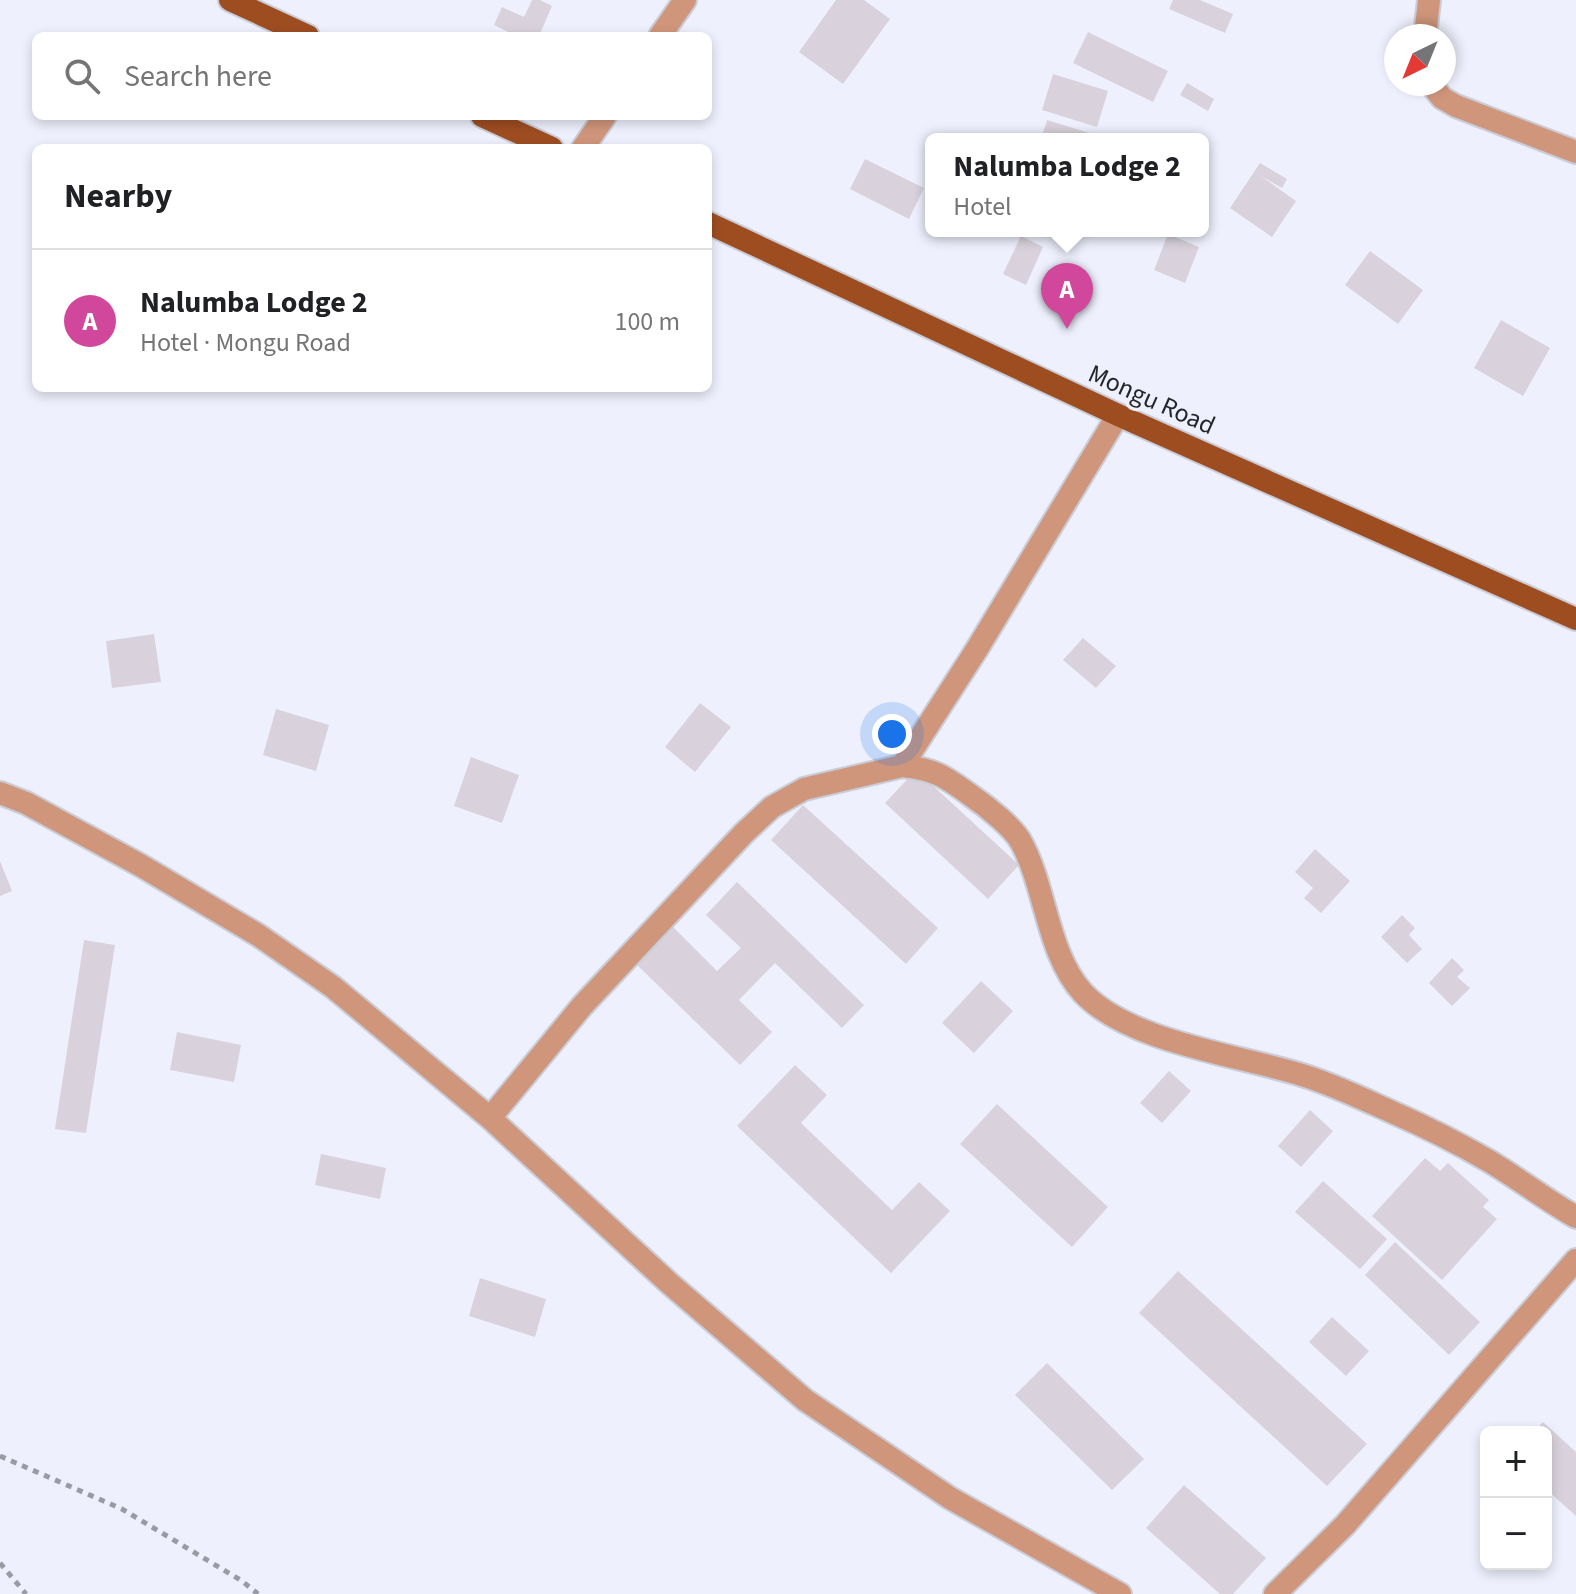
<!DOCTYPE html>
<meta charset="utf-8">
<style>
:root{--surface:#fff;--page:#f6f6f6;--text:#202124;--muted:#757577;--line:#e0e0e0;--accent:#0d7046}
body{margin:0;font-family:"Source Sans 3",sans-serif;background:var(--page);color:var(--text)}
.controls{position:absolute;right:24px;bottom:24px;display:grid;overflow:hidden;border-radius:12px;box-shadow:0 4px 12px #0003}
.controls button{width:72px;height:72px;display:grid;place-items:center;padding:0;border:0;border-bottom:2px solid var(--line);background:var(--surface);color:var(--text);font:40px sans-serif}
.compass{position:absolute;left:1384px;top:24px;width:72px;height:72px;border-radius:50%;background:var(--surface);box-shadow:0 4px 12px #0003;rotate:223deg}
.you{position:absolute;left:892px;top:734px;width:28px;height:28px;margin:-20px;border:6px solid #fff;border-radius:50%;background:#1a73e8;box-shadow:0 0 0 12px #1a73e833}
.badge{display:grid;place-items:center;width:52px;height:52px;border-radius:50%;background:var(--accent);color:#fff;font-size:26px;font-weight:700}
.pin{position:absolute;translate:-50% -66px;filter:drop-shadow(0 2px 4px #0008)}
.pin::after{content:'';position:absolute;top:42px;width:28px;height:24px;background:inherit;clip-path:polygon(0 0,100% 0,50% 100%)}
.popup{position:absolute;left:925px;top:133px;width:284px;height:104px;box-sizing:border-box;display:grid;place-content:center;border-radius:12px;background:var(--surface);filter:drop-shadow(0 2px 6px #0005);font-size:26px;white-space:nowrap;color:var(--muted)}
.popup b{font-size:30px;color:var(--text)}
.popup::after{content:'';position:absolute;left:50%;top:100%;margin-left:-16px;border:16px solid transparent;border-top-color:var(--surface)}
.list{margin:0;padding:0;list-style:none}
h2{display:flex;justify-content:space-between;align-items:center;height:104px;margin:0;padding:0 32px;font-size:34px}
h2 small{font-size:26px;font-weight:400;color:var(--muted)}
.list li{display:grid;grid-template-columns:52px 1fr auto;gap:24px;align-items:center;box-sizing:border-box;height:144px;padding:0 32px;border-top:2px solid var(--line)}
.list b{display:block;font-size:30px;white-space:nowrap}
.list p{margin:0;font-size:26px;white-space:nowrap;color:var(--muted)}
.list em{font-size:26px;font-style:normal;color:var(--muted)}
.icon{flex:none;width:44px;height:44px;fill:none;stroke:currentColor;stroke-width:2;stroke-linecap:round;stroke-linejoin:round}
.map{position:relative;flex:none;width:1576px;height:1594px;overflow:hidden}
.search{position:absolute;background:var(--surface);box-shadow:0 4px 12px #0003;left:32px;top:32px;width:680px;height:88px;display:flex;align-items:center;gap:20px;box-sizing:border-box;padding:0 28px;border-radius:12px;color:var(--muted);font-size:30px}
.panel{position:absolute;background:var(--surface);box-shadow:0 4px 12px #0003;left:32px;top:144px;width:680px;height:248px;border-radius:12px}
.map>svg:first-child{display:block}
.building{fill:#d9d2dc}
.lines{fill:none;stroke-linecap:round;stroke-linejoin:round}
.minor-casing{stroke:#caccd7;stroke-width:26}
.primary-casing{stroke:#caccd7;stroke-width:26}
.path{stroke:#999ba4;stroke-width:5;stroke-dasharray:6 6;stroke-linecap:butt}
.minor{stroke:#d0967b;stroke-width:22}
.primary{stroke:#9e4d21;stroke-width:22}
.labels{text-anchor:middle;stroke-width:7;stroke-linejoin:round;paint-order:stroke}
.street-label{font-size:26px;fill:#25262a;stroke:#eef1fd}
</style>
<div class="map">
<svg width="1576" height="1594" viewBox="0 0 1576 1594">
<rect width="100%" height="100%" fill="#eef1fd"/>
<path class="building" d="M532,0H540L552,6L539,36H517L494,25L502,7L524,17Z
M836,0H864L890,19L843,84L799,52Z
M1173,0H1200L1233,14L1225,33L1169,9Z
M1088,32L1168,71L1153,102L1073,63Z
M1053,74L1108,91L1097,127L1042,110Z
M1187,83L1214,99L1208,111L1180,95Z
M1047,120L1096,135L1095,139H1041Z
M865,159L924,188L909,219L850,189Z
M1260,163L1287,179L1282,188L1261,176L1296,201L1272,237L1230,208Z
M1168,234L1199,247L1185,283L1154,270Z
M1021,236L1043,247L1026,285L1003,274Z
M1370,251L1423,290L1398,324L1345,285Z
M1501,320L1550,348L1523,396L1474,368Z
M154,634L161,682L112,688L106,641Z
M1083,638L1116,666L1096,688L1063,660Z
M700,703L731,727L695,772L665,747Z
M276,709L329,725L316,771L263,755Z
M471,757L519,775L502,823L454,806Z
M916,770L1019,865L988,899L885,803Z
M803,805L938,928L906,964L771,840Z
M1315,849L1350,881L1321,913L1304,898L1313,888L1295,872Z
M0,861L12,891L0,896Z
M737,882L864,1005L842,1028L775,963L739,1000L772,1032L740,1065L634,962L671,925L717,971L741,948L706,915Z
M1402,915L1415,928L1409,935L1422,949L1407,963L1381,937Z
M84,940L115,945L86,1133L55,1129Z
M1452,958L1464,970L1457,977L1470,988L1452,1006L1429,983Z
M981,981L1013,1011L974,1053L942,1023Z
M177,1032L241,1045L234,1082L170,1070Z
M795,1065L827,1095L801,1123L892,1210L919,1182L950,1211L891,1273L737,1126Z
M1169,1071L1191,1091L1162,1123L1140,1103Z
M997,1104L1108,1207L1072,1247L960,1144Z
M1310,1110L1333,1131L1301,1167L1278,1146Z
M321,1154L386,1168L380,1199L315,1185Z
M1425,1158L1440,1171L1448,1163L1489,1200L1483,1207L1497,1219L1442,1280L1372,1216Z
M1323,1181L1387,1239L1360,1269L1295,1212Z
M1395,1242L1480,1322L1449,1355L1365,1275Z
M1178,1271L1367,1444L1327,1486L1139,1313Z
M480,1278L546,1299L535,1337L469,1316Z
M1332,1317L1369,1351L1346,1376L1309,1342Z
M1047,1363L1144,1459L1112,1490L1015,1395Z
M1543,1422L1576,1452V1516L1546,1489V1432H1534Z
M1184,1485L1266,1558L1233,1594H1220L1146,1528Z"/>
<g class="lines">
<g class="minor-casing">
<path id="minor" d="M660,36L685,0
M1425,36L1429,0
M1431,84L1442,98L1456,106L1576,152
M583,148L605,116
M902,766C935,769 946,777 973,797C986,806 1014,828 1021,842C1046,887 1047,954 1083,993C1129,1042 1238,1055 1302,1075C1332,1084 1363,1099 1392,1112C1424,1126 1458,1143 1489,1161C1519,1179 1546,1200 1576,1217
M0,793L26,803L140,865L258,935L333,987L490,1118L669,1283L805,1400L950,1498L1120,1594
M490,1118L582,1006L744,833L772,807L804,789L902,766L977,649L1118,415
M1275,1594L1345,1525L1576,1260"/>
</g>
<g class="primary-casing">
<path id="primary" d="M230,0L308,36
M482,116L552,148
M708,223L1118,415L1576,619"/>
</g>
<path class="path" d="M0,1456L122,1509L242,1581L258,1594
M0,1563L26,1594"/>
<use href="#minor" class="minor"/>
<use href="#primary" class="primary"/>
</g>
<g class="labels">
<g class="street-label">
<text transform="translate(1152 399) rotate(24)" y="9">Mongu Road</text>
</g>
</g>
</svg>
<div class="controls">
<button>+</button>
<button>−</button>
</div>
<svg class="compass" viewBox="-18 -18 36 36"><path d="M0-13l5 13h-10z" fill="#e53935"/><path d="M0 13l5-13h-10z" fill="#757577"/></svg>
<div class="you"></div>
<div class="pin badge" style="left:1067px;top:329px;background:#d1479c">A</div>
<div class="popup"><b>Nalumba Lodge 2</b>Hotel</div>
<div class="search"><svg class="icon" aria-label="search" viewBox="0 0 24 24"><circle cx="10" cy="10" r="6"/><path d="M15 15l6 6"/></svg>Search here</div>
<section class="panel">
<h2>Nearby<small></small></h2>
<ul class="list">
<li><span class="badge" style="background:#d1479c">A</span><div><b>Nalumba Lodge 2</b><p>Hotel · Mongu Road</p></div><em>100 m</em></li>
</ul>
</section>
</div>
